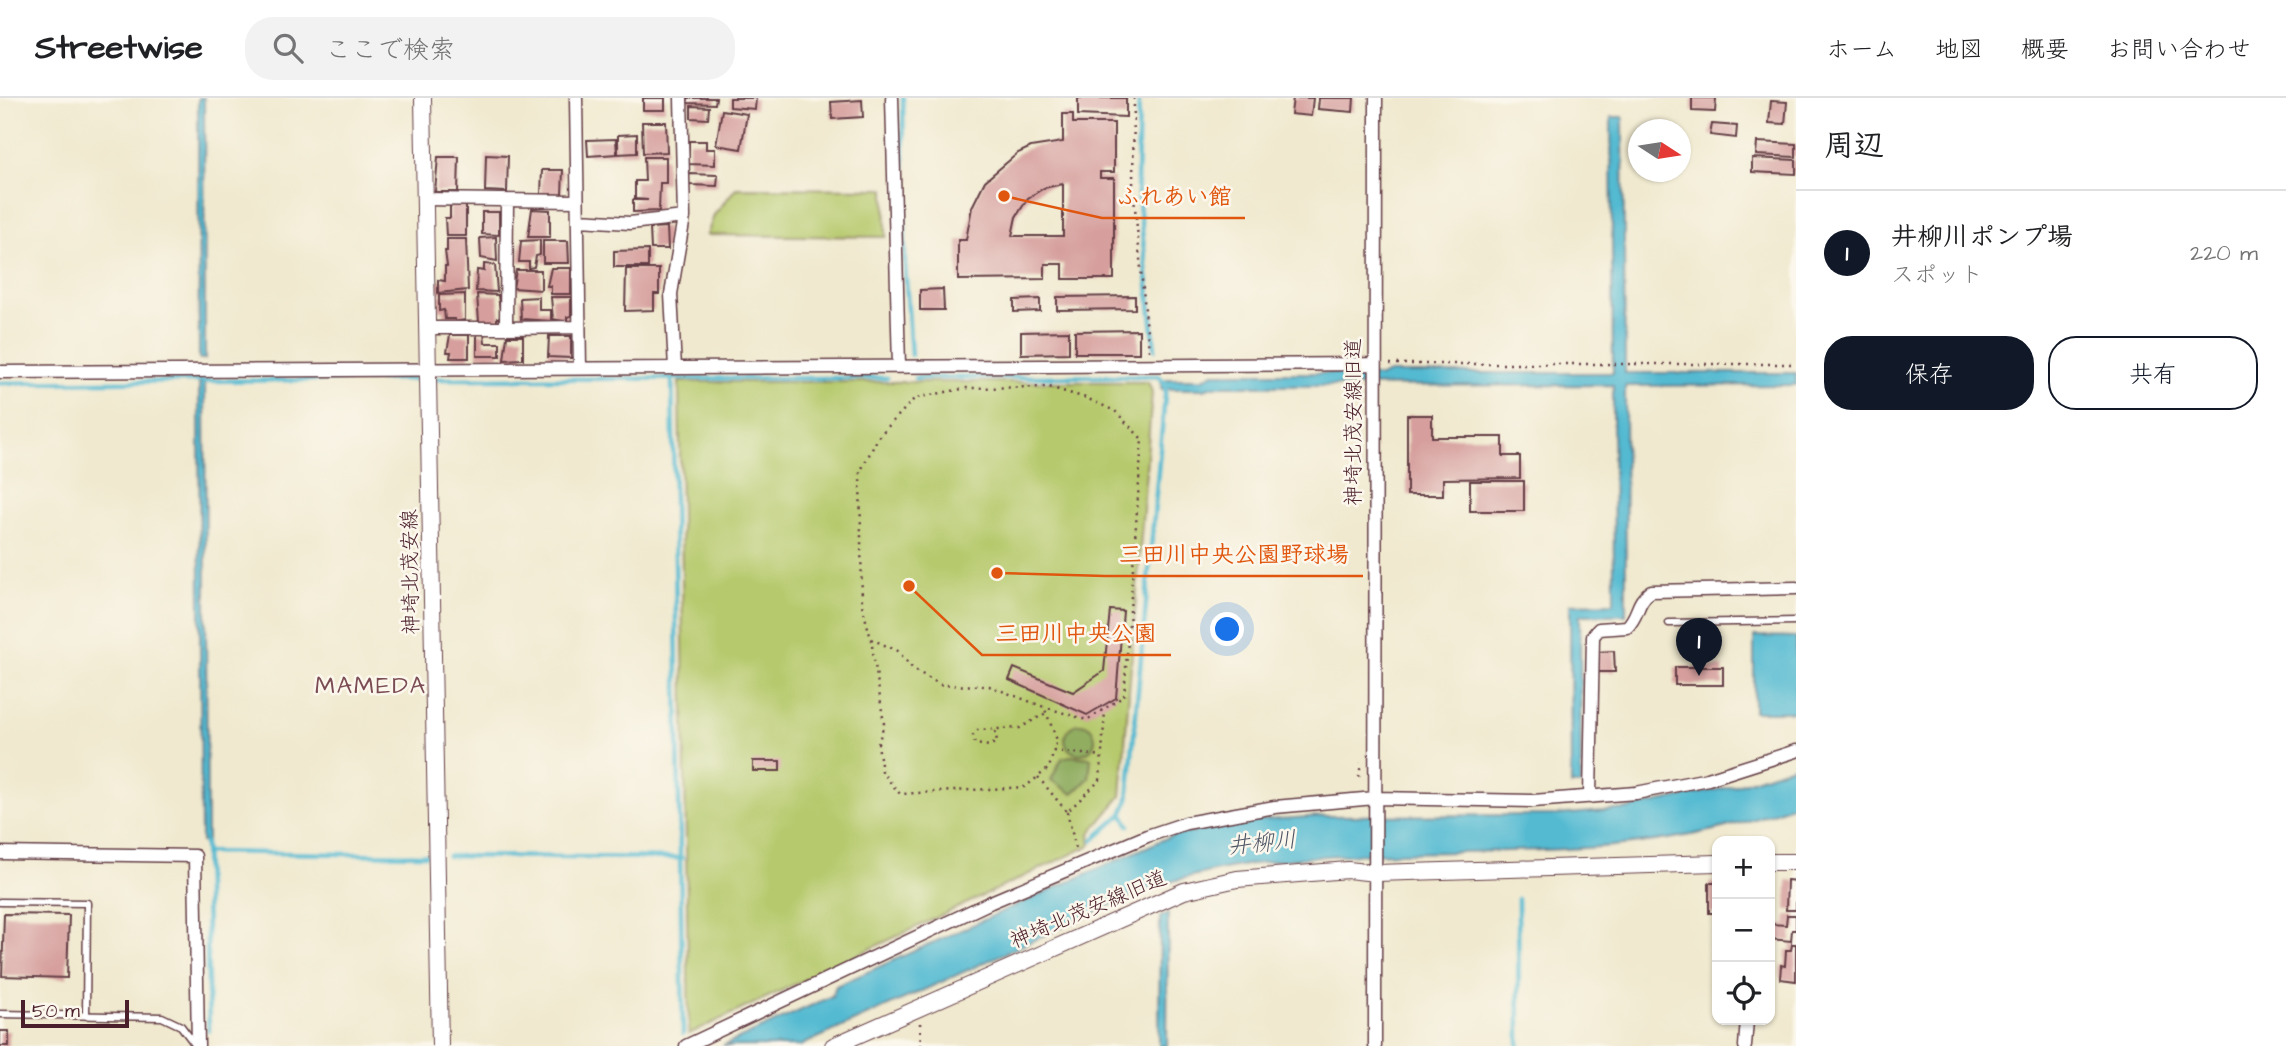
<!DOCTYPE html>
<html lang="ja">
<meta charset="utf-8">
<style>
:root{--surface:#fff;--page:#f2f2f2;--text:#202124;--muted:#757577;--line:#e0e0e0;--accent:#111827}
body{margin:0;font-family:"Architects Daughter","Klee One",sans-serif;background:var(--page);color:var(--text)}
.controls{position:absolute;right:21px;bottom:21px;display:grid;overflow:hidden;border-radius:14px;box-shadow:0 2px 5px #0004}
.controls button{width:63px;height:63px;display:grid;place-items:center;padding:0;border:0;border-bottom:2px solid var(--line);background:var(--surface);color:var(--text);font:35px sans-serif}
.compass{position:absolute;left:1628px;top:21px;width:63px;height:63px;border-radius:50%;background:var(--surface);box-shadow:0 2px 5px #0004;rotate:102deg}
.scale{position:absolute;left:21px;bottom:18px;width:108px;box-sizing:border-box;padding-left:7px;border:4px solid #4a1f2b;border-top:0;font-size:19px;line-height:24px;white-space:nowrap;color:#4a1f2b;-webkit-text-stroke:5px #fbf7ec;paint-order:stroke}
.you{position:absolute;left:1228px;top:532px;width:24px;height:24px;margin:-18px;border:5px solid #fff;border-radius:50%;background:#1a73e8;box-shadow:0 0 0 10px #1a73e833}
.badge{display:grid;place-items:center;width:46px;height:46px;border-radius:50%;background:var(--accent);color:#fff;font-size:23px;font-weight:700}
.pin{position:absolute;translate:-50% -58px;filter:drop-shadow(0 2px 4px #0008)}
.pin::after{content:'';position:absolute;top:37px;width:24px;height:21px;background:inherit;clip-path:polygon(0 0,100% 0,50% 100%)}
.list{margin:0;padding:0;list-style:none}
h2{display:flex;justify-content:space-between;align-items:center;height:91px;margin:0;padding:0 28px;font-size:30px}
h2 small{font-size:23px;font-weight:400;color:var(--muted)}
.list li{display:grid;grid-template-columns:46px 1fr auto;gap:21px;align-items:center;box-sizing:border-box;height:126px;padding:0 28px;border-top:2px solid var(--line)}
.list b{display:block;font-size:26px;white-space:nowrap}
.list p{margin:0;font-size:23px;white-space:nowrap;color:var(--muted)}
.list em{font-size:23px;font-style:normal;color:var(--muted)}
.actions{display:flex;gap:14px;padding:21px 28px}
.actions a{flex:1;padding:16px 0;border:2px solid var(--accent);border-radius:28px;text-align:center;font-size:24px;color:var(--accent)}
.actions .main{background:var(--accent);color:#fff}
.icon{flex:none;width:38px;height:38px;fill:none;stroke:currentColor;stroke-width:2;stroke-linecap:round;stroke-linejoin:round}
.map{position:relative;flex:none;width:1796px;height:948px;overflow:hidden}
header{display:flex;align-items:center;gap:42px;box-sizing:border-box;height:98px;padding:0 35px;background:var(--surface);border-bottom:2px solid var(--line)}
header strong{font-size:33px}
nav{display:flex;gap:38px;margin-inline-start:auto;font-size:24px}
.search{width:490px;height:63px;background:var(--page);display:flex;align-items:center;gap:18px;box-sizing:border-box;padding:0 24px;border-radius:28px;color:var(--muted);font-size:26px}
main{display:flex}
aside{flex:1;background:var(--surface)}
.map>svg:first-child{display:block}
.green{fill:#b6c96c;stroke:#80744c;stroke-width:2}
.forest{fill:#90ad60;stroke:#6d6646;stroke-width:2}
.water{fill:#53bad1;stroke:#4e6c7e;stroke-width:2}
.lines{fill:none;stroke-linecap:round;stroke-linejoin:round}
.stream{stroke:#53bad1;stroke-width:4.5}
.building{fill:#d69f9d;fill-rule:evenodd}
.lane-casing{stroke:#633d44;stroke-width:9}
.street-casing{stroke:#633d44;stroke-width:15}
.secondary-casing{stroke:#633d44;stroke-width:18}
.path{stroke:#633d44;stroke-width:2.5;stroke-dasharray:2 5;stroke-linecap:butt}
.lane{stroke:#fff;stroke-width:6}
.street{stroke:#fff;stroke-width:12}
.secondary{stroke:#fff;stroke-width:16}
.labels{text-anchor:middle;stroke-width:5;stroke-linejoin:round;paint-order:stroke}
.street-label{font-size:21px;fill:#4a1f2b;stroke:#fbf7ec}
.water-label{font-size:23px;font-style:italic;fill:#4d5565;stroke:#fbf7ec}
.quarter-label{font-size:24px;letter-spacing:2px;fill:#7b4c53;stroke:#fbf7ec}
.leader{fill:none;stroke:#e0560e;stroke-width:2.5}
.callout-dot{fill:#e0560e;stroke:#fbf7ec;stroke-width:2.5}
.callout-label{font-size:23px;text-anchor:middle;font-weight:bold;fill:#e0560e;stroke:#fbf7ec;stroke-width:5;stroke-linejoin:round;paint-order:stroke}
</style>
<header>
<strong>Streetwise</strong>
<div class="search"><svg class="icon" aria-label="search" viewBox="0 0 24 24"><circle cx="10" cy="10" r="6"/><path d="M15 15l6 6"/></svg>ここで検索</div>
<nav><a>ホーム</a><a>地図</a><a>概要</a><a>お問い合わせ</a></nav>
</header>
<main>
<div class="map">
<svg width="1796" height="948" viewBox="0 0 1796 948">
<rect width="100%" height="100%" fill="#fbf7ec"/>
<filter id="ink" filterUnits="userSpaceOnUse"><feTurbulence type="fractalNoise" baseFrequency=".0143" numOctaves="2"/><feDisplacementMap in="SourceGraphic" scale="14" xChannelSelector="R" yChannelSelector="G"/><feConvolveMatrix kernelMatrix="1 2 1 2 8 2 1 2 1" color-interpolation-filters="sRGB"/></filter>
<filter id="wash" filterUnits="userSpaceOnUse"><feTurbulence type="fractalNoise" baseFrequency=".00686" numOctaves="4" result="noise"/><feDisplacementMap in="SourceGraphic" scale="28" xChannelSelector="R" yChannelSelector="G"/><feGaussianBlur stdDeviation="1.57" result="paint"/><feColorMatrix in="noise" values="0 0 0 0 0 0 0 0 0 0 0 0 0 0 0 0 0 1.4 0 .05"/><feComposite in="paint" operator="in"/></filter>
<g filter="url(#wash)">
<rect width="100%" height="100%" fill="#f0e9cf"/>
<path class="green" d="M736,90L885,91L886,139L707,137L714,117Z
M679,284H1148L1152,294L1121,698L1090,735L1091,747L689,936Z"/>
<path class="forest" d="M1065 641a15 15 0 1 1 30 0a15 15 0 1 1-30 0Z
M1070,658L1091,660L1089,680L1073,696L1051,682L1062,660Z"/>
<path class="water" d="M198,0H204L205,261H199Z
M1611,19H1623L1625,275H1796V287L1625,288L1626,517H1580L1581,687H1571L1570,506L1614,505L1613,287L1213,288L1204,291H1161V281H1203L1213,275H1358L1380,279L1389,275H1613Z
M199,285H205L207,744H201Z
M1754,538L1796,539V614H1754Z
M1796,667V706C1586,793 1351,717 1140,794L800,948H723L832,898L836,888L1171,738L1250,723L1323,718L1557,717L1627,711L1734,688Z
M1168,816L1167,948H1159L1160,819Z"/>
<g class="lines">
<path class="stream" d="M903,0L905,166L911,257
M1139,0L1137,87L1155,251
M672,280L683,936
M915,280L1159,278L1163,283
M437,281L887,280
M0,285L413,281
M1129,727L1122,716L1128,702L1166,286
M1093,742L1122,716
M205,744L209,933
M207,754L426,757
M448,758L682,760
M1518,801L1519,948"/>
</g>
<g id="blocks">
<path class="building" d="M643,0H665V12H643Z
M688,0H716L715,6L687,5Z
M730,0H756L755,11L730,9Z
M1078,0H1126V19L1078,17Z
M1293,0H1313L1311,18L1291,16Z
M1319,0H1354L1353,14L1318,11Z
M1692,0H1716L1715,14L1692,13Z
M862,2L863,19L832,21L831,4Z
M1771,3L1787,4L1785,26L1769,25Z
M691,8L709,9L708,21L691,20Z
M722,12L747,16L741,51L716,47Z
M1063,16H1073V25H1114V74H1100V80H1114V181H1063V166H1045V181L958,182V142H966L972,109L985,83L1018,55L1031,49L1063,44ZM1063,86V138H1012L1016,119L1028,100L1044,90Z
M642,24H666L667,54L643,55Z
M1712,26L1737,28L1736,40L1710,37Z
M637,36V55L618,56V37Z
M616,41L617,56L588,58L587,42Z
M689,43H706V51H715V67L689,66Z
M1757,44L1796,46V59L1756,57Z
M486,57L508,58L507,94L485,93Z
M438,59H459L458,94H435Z
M644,59H666V85H660L659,113L633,114V102H648L635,101V83H645Z
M1752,60L1796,62V76L1752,74Z
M542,72H563L562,97L541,96Z
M689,76L718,77L717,88L689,87Z
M450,107H466V138H446L445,120H450Z
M532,111L550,112V139H528Z
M482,114H499V137L482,136Z
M667,129L668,151H651L650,130Z
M496,139L497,163L481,160L480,140Z
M447,141H466L468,192L438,195V182L445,183V168H447L445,153H447Z
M540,142V157L536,158L534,169L529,170V164H519L521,143Z
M543,143H568L569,165H543Z
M648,152V169H614V153Z
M484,166L495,167L497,194L476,193L477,172L484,173Z
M551,170H571V196H551V188H547Z
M626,171H659V196H654V212L625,213Z
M516,172H541V192L513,190Z
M943,191L944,212H920V192Z
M465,196V222L455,224V221H445L444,212L439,213V197Z
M477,196L498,197L501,220H497V224H479Z
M1135,198V211L1057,212V199Z
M539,199V212H551V223L521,221L520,200Z
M551,199H571V218L567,219V224L553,221Z
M1040,201V213L1014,214V202Z
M1139,232V255H1075V233Z
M1069,233V255L1021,256V234Z
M484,235L485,245H500V258H477V236Z
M450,237H469V260H450L451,254H447Z
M507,238H523V261L504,262Z
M549,238H571V260L548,259Z
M1407,317H1432V339H1503V358H1520V380L1443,381V397H1407Z
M1470,383H1524V413H1470Z
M1110,512L1123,513L1116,600L1087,617L1009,582L1014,570L1073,594L1104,573Z
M1614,553L1615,574H1596V554Z
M1675,569H1723V587H1675Z
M753,663H780V673H753Z
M1787,782L1796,783V812H1786Z
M1709,785H1717V815H1709Z
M4,816L69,817L67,880L2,878Z
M1787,817H1796V832H1792L1791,843L1770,841V826L1786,827Z
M1792,846H1796V883L1780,881L1781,867L1785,868L1786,852H1791Z
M0,933H9V948H0Z"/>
</g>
</g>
<g filter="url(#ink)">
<use href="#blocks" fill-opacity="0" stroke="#633d44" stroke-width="2"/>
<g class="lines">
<g class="lane-casing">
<path id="lane" d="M1669,525L1796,523
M0,804L87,805L86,918
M0,916L162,919L181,928L196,948"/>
</g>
<g class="street-casing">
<path id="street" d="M576,0L580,270
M892,0L899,268
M424,101L576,103
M507,103L506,230L578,229
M579,122L630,125L684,119L681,0
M427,230H506
M675,270L671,196L684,119
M0,274L1373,266
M1590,699L1593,538L1599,531L1627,529C1640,516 1635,505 1651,493L1796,490
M0,755L195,758L198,948
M686,948L991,804L1147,738L1186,725L1275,709L1375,700L1533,703L1636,695L1708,681L1796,653
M1375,948L1376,0
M1745,948L1747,922"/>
</g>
<g class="secondary-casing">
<path id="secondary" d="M423,0L440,948
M1770,764H1796
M833,948L1184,793L1237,781L1348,772L1376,775L1717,765"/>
</g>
<path class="path" d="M1134,0L1133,89L1149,253
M1390,266H1796
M871,541L884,626L878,646L882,674L900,696L1025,689L1049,670L1057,642L1044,609L989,588L941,587L913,571L898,553L871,541L862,507L860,374L879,338L915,300L967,290L1049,289L1086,300L1115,313L1142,341L1124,598L1087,622L1044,609
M995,633L997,643L990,648L975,646L973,638L977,632L1020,630L1046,615
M1054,653L1102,658
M1038,679L1067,714L1100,682L1105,613
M1359,679L1361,665
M1067,714L1077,755
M920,925L921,948"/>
<use href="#lane" class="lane"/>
<use href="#street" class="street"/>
<use href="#secondary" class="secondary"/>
</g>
</g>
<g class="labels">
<g class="street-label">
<text transform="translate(1353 324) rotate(-90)" y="7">神埼北茂安線旧道</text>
<text transform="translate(410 474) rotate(-91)" y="7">神埼北茂安線</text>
<text transform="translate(1088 811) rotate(-23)" y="7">神埼北茂安線旧道</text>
</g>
<g class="water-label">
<text transform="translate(1262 744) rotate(-6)" y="8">井柳川</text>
</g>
<g class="quarter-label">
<text x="371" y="595">MAMEDA</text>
</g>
</g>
<path class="leader" d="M1004 98L1102 120H1245M997 475L1105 478H1363M909 488L982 557H1171"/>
<g class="callout-dot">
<circle cx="1004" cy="98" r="7"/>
<circle cx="997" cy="475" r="7"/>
<circle cx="909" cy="488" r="7"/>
</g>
<g class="callout-label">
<text x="1174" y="106">ふれあい館</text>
<text x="1234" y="464">三田川中央公園野球場</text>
<text x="1076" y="543">三田川中央公園</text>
</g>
</svg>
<div class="controls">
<button>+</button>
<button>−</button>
<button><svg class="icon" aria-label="locate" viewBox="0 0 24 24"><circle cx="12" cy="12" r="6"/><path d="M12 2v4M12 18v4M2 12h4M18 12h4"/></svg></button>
</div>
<svg class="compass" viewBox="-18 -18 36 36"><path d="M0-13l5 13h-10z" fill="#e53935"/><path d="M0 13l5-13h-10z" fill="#757577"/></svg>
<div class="scale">50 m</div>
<div class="you"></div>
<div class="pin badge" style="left:1699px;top:578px">1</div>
</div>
<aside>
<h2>周辺<small></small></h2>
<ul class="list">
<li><span class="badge">1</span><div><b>井柳川ポンプ場</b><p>スポット</p></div><em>220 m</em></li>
</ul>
<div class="actions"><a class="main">保存</a><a>共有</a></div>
</aside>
</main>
